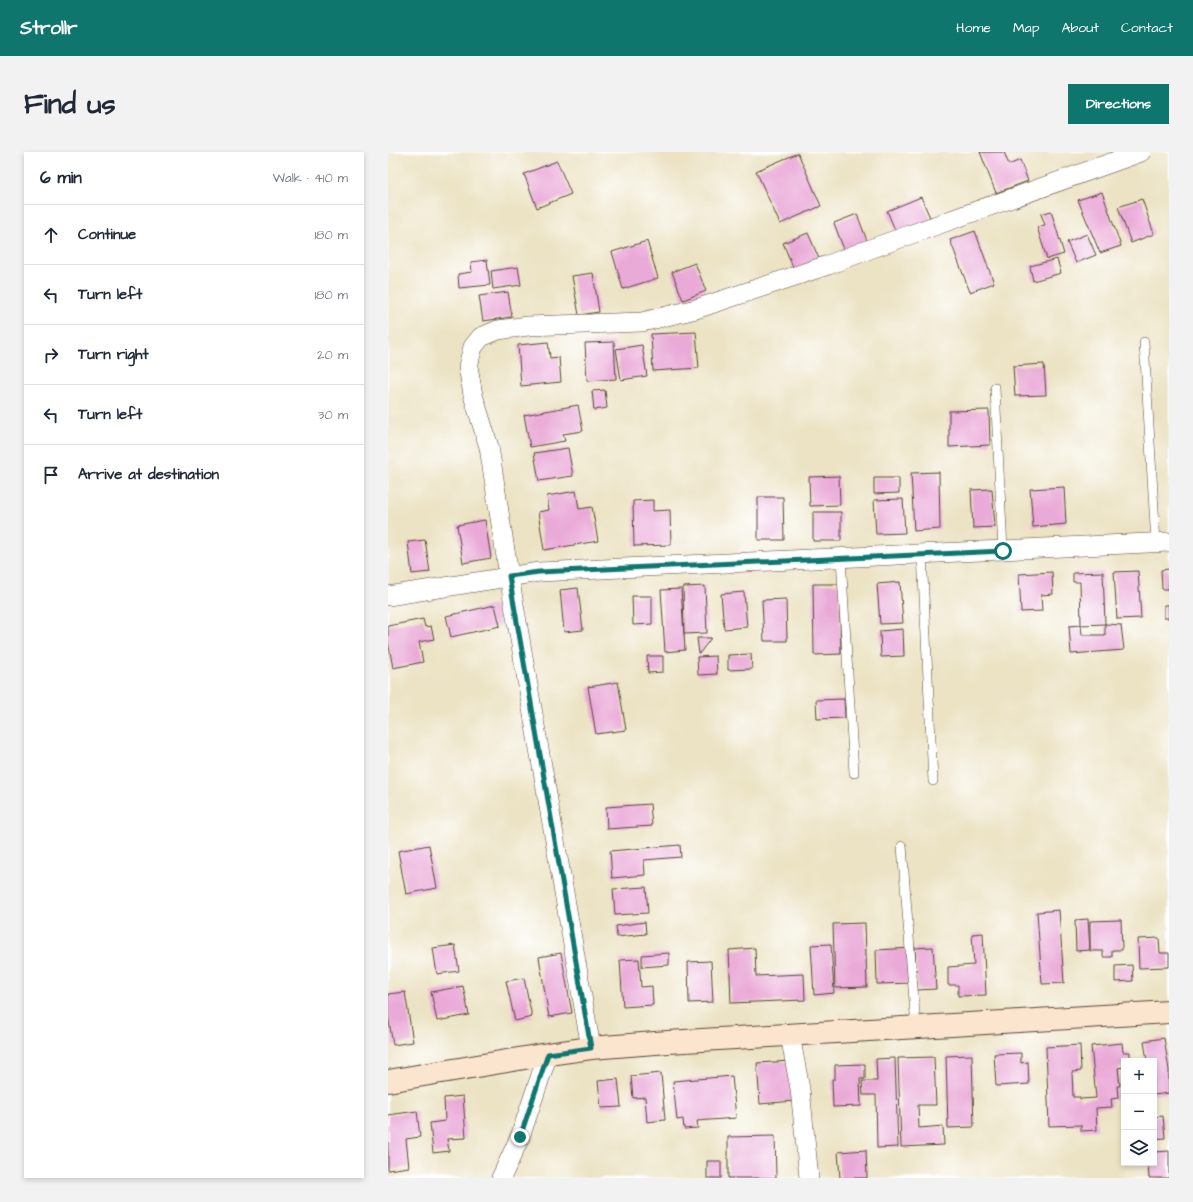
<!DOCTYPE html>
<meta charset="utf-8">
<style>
:root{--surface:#fff;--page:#f2f2f3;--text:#1f2937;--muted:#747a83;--line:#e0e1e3;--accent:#0f766e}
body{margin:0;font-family:"Architects Daughter",sans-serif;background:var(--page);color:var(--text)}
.controls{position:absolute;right:12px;bottom:12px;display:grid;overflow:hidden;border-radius:0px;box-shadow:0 2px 6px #0003}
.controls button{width:36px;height:36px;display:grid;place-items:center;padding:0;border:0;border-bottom:1px solid var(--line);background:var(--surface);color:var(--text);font:20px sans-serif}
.stop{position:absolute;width:12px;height:12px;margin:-9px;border:3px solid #0f766e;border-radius:50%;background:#fff}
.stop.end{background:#0f766e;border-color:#fff;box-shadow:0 1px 4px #0008}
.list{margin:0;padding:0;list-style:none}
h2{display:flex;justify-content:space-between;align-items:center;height:52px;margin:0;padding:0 16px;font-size:17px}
h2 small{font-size:13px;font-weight:400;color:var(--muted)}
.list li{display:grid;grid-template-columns:26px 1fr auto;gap:12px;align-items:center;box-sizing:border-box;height:60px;padding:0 16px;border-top:1px solid var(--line)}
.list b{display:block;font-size:15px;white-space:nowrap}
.list em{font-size:13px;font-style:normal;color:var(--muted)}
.icon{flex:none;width:22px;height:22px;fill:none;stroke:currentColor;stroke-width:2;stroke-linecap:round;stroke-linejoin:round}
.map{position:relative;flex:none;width:781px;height:1026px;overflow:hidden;border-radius:0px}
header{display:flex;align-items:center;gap:24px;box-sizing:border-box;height:56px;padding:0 20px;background:var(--accent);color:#fff}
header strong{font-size:19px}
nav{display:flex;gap:22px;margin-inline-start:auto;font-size:14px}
.intro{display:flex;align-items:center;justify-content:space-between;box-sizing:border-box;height:96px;padding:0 24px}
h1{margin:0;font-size:28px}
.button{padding:10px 18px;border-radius:0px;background:var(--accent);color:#fff;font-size:14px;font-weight:700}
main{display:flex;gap:24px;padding:0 24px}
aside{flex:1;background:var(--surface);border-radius:0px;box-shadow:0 2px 6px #0003}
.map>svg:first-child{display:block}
.building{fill:#eaaad8}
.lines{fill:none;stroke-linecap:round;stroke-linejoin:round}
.lane-casing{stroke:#564637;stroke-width:10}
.street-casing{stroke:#564637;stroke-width:20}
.secondary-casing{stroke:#564637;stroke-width:24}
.lane{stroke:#fff;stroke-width:9}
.street{stroke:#fff;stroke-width:19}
.secondary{stroke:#fce5cf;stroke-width:22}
.route{stroke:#0f766e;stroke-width:5}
</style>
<header>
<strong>Strollr</strong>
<nav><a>Home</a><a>Map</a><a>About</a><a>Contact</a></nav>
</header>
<div class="intro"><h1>Find us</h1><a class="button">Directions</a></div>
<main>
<aside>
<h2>6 min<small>Walk · 410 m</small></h2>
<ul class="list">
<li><svg class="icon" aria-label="ahead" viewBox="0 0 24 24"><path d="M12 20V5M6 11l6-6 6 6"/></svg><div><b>Continue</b></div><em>180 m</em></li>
<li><svg class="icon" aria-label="left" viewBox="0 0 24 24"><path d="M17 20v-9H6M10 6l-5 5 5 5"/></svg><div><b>Turn left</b></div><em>180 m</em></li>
<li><svg class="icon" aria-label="right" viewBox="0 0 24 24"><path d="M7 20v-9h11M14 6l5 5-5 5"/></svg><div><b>Turn right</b></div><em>20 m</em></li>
<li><svg class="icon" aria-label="left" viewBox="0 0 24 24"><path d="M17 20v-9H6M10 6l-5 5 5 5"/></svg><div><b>Turn left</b></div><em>30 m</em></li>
<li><svg class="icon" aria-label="arrive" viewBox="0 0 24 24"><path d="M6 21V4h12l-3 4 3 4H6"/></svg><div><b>Arrive at destination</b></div></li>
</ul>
</aside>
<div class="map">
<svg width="781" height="1026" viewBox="0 0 781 1026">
<rect width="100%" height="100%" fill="#fff"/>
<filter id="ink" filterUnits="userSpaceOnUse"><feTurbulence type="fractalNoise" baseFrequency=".025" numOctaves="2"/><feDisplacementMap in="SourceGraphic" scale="8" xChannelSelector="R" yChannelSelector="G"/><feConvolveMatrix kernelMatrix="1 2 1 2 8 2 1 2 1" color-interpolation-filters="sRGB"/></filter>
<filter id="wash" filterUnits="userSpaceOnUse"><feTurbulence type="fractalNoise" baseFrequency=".012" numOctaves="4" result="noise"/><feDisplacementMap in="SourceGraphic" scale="16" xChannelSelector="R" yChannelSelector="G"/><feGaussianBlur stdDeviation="0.9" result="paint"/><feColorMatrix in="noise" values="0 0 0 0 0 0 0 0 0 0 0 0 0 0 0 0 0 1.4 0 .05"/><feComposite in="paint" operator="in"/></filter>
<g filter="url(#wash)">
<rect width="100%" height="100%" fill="#ece3c4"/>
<g id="blocks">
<path class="building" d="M592,0H616L621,13L632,8L640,29L608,41Z
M410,1L433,54L392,72L368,19Z
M169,9L183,42L149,56L136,22Z
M714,40L733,94L712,101L690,48Z
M533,45L544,70L510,85L499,59Z
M754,47L766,82L743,91L730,55Z
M663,59L676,102L659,107L649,75L657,73L653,62Z
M469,62L481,94L458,103L446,71Z
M587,79L606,131L582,140L562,88Z
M420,81L432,109L407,120L395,91Z
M699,82L708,103L688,111L679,90Z
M259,89L270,126L235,137L224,100Z
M669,107L673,121L645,129L642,114Z
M99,108L102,133L71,136L70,122L84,120L83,110Z
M307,111L318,139L295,148L284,120Z
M130,115L133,133L105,137L103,119Z
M205,121L211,160L191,163L184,124Z
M120,140L124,165L95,169L91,144Z
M308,180L311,216L265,219L263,182Z
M160,190L162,206L171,205L173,230L133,234L130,193Z
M226,190L228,227L199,229L197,191Z
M254,193L259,224L233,228L228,197Z
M656,212L658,243L627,244L625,214Z
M217,238L219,256L206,258L204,239Z
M190,253L195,279L175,282L177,289L142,295L136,263Z
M601,258L602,293L561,295V259Z
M180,296L185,324L151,329L146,301Z
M551,320L552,377L526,379L523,321Z
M451,324L452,353L422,354L421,325Z
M486,326H511V341L486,342Z
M676,335L678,372L645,375L642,337Z
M604,337L607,375L585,376L583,338Z
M188,339L191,357L204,355L210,389L156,398L150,360L161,358L159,344Z
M370,345H395L396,388H370Z
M515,347L517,381L488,382L486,348Z
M265,348V359L282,358L283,393L246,394L245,349Z
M425,360H453V389H425Z
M97,368L103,406L75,411L69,373Z
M37,388L42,420L24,422L20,390Z
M781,417V437H774L773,418Z
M750,419L753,466L729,467L726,420Z
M664,420L665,442L653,443L654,459L633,460L631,422Z
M715,420L717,472L693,473L692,430H685V421Z
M512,430L515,471L492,472L489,432Z
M425,432H451L453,502L426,503Z
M317,434L319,481L296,482L295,435Z
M190,436L195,478L176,480L172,438Z
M293,437L297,498L277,500L273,438Z
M356,440L359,475L336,477L333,442Z
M244,444H264V472L245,473Z
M398,447L399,489H376L374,448Z
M107,453L112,474L63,485L58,464Z
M776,453H781V466H776Z
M35,467L37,475L43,474L46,487L31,490L35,510L5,516L0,489V474Z
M717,472L733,473L736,498L683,502L681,474L693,473L694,483H717Z
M515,477L516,504L493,505L492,479Z
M309,486H323L311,502Z
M363,502L364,517L340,518V503Z
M259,504H275V520L260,521Z
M328,504L329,522L310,523L309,505Z
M230,530L238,578L208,582L200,535Z
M456,547L457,566L429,567L428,548Z
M262,652L264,674L219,677L218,655Z
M41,693L49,736L18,742L10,699Z
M292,693L293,705L256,708L257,723L224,726L222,699Z
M258,735L260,761L227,763L225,737Z
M671,758L676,831L654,832L649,760Z
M700,767L702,798L688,799L687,768Z
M733,768L734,798H724V805H715V799H702V769Z
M257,770L258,782L229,785L228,774Z
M477,771L479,835L447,836L445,772Z
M595,781L598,843L570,844V833H560V815L586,813L584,782Z
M771,786L772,801H781V815L751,816L750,787Z
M443,792L446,841L426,843L423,793Z
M67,793L71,819L49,822L45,796Z
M545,795L548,837L529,838L527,796Z
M367,796L368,824L416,822L417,848L343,851L341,798Z
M525,796L526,831L489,832L488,798Z
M173,801L184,861L161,865L151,805Z
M281,801V813L254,815V803Z
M251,807L253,835L264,834L265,853L235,855L232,808Z
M323,809L325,850L301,851L300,810Z
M744,813L745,829L727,830V814Z
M136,826L144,865L127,869L118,829Z
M75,834L81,863L49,869L43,840Z
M17,840L25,890L5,893L0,863V842Z
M776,886L781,918V941L766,943V909H759L756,889Z
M734,891L735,900H742V909H736V915L730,916L732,934H729L730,946L723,947L724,955L708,956L709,978L693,979V973L661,974L658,895L692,893L693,919L684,920L685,945H692V947L708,946L703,894Z
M633,901V911L640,910L641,932L608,934L606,902Z
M584,903L586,975L560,976L558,904Z
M546,905L548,953H530L531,976L555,974L556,993L513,995L510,906Z
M507,906L510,995L489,996L488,943H475L474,929H489L488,907Z
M403,909L406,949L372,952L369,911Z
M477,912V927H472L473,954L445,955L444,927H447V913Z
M273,921L277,968L259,970L257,945L245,946L243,924Z
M344,924L348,966L309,969L310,976L296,977L295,967L289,968L285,929Z
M230,927L233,955L213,956L210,929Z
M75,944L78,986L59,987L61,999L45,1001L42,971L57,969L56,946Z
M29,959L32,985L18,987L21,1015L0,1018V963Z
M775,964L777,986L766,987V965Z
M387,984L388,1026H340V985Z
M478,998L479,1026H452L450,1000Z
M781,999V1026H761L760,1011H766V1000Z
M319,1009H333V1026H319Z"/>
</g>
</g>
<g filter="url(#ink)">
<use href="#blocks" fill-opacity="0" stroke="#564637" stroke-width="1"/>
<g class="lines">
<g class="lane-casing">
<path id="lane" d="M756,190L768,391
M607,236L615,399
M534,402L545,629
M453,406L466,621
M514,694L528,875"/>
</g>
<g class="street-casing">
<path id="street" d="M0,444L151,420L781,390
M402,883L412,937L421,1026
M203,896L121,424L101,295L85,243L80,214L85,195L93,185L110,178L140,174L254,170L308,157L440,113L482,97L753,0
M113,1026L132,985L160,902"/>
</g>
<g class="secondary-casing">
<path id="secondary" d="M0,929L160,902L203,896L280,890L781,860"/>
</g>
<use href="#lane" class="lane"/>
<use href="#street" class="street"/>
<use href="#secondary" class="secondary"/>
</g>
</g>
<g class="lines" filter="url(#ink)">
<path class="route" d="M132,985L160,902L203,896L121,424L151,420L615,399"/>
</g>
</svg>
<div class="controls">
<button>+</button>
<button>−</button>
<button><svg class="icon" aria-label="layers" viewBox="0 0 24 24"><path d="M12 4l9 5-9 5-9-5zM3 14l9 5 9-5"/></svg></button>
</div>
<div class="stop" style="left:615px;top:399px"></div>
<div class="stop end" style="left:132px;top:985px"></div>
</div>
</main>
